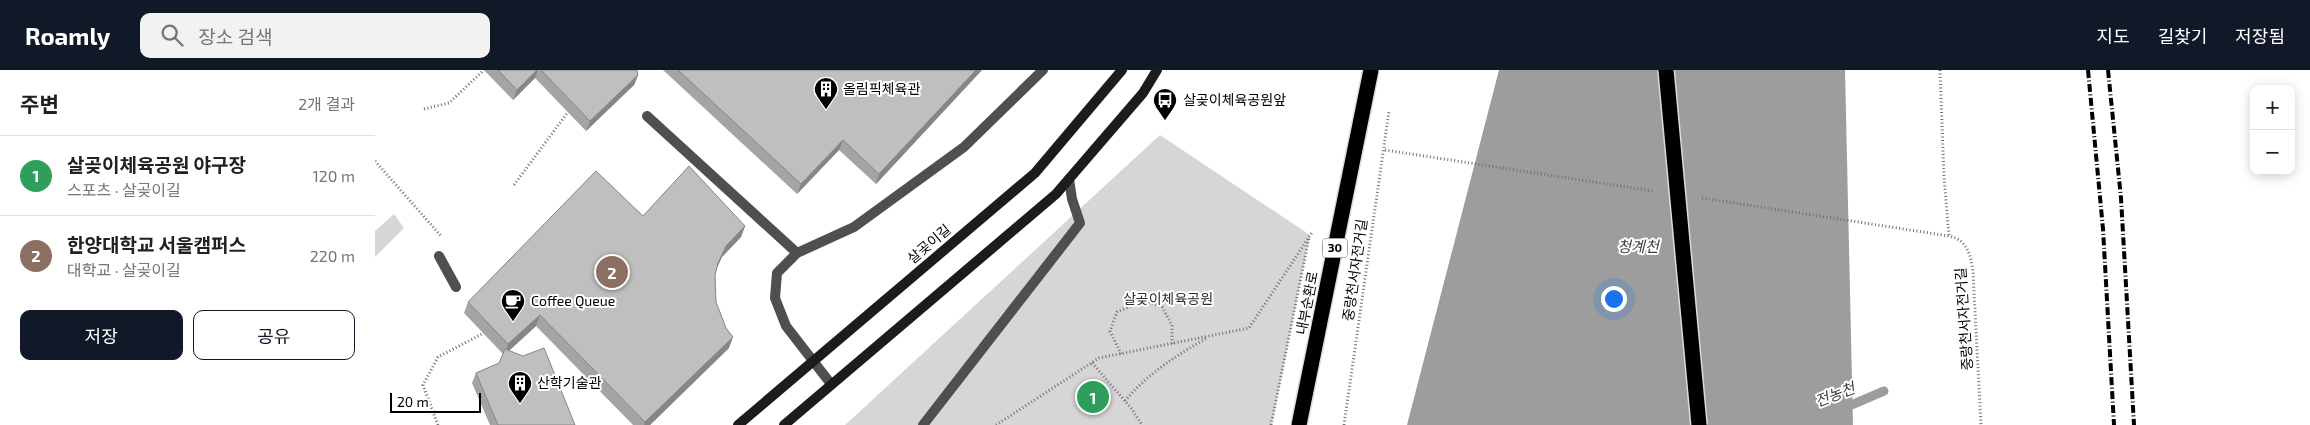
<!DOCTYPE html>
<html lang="ko">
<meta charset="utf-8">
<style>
:root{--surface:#fff;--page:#f2f2f2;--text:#202124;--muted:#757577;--line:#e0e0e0;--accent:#111827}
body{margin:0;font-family:"Exo 2","Noto Sans KR",sans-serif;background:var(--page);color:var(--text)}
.controls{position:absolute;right:15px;top:15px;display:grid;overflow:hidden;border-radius:10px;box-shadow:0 2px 12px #0003}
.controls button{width:45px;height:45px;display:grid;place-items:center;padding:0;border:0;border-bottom:1px solid var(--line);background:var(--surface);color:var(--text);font:25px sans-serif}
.scale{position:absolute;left:15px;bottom:12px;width:91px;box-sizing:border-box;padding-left:5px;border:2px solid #000;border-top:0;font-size:14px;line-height:18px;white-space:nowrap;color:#000;-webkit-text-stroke:4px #fff;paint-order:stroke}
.you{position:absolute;left:1238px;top:228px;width:18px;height:18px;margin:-12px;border:4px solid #fff;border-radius:50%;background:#1a73e8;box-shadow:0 0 0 8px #1a73e833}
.badge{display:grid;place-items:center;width:32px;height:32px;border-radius:50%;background:var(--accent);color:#fff;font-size:16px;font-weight:700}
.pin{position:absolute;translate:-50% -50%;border:2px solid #fff;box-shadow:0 1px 5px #0006}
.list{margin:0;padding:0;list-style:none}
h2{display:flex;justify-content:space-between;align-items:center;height:65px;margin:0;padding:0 20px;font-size:21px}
h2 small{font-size:16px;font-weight:400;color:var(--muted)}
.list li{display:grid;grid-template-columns:32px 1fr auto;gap:15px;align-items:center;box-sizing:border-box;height:80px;padding:0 20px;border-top:1px solid var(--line)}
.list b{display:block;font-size:19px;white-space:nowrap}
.list p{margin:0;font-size:16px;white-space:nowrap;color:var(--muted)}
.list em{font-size:16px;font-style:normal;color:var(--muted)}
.actions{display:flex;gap:10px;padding:15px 20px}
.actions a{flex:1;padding:11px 0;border:1px solid var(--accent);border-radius:10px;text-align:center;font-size:18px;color:var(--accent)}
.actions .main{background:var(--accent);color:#fff}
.icon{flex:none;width:28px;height:28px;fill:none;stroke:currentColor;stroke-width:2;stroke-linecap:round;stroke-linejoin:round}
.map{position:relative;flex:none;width:1935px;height:355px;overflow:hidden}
header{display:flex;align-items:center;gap:30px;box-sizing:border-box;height:70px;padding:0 25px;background:var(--accent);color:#fff}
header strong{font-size:24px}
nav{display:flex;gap:28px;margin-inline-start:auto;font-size:18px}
.search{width:350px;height:45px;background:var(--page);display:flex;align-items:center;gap:12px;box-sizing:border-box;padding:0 18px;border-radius:10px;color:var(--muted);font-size:19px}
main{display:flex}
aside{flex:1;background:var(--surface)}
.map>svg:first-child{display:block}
.green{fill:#d6d6d6}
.water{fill:#9d9d9d}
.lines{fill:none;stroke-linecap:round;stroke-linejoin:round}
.stream{stroke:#9d9d9d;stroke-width:9}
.path{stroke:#717171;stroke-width:3;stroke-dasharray:1 2.5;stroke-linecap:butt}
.lane{stroke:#4f4f4f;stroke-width:10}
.street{stroke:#4f4f4f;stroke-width:10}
.secondary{stroke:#1c1c1c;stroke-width:10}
.rail{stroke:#000;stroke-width:4;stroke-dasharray:8 2.5 1 2.5;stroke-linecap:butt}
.highway-bridge-casing{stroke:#dbdbdb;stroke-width:18;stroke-linecap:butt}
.highway-bridge{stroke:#000;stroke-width:15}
.wall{fill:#a4a4a4}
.shaded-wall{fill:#868686}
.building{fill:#bfbfbf;stroke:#868686}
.labels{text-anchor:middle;stroke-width:4;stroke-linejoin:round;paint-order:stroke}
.shield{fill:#fff;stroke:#4c4c4c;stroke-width:1}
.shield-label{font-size:12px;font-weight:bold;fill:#000}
.poi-label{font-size:14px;fill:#000;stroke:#fff;text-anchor:start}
.street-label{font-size:14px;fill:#000;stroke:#fff}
.park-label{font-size:14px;fill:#2d2d2d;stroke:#fff}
.water-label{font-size:15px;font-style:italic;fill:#3e3e3e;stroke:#fff}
</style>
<header>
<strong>Roamly</strong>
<div class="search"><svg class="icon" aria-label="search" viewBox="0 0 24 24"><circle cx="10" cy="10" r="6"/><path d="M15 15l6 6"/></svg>장소 검색</div>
<nav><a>지도</a><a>길찾기</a><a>저장됨</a></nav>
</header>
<main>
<aside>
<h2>주변<small>2개 결과</small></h2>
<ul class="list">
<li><span class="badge" style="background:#2e9e5b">1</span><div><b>살곶이체육공원 야구장</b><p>스포츠 · 살곶이길</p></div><em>120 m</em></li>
<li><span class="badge" style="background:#8d6e63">2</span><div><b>한양대학교 서울캠퍼스</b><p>대학교 · 살곶이길</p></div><em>220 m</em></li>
</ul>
<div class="actions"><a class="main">저장</a><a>공유</a></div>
</aside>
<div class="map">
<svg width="1935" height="355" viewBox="0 0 1935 355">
<rect width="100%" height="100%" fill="#fff"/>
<path class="green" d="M785,65L935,165L897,355H470Z
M19,144L29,158L0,187V161Z"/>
<path class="water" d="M1124,0H1470L1478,355H1032Z"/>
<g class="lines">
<path class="stream" d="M1467,339L1509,321"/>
<path class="path" d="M1565,0L1569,107L1574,166
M49,39L74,33L109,0
M1010,80L1278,121
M0,91L66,166
M139,115L193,42
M1327,128L1574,166C1593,170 1596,186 1598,203L1606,355
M746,284L735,261L742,242L769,230L787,237L797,255V274
M717,293L756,338L767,355
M750,331C772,304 802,285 832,268
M63,355L48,315L63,287L109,263
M621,355L724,288L874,258L938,161
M896,355L934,168
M969,355L1014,41"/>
<path class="lane" d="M272,46L422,183
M456,314L411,256L400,228L402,203L422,183L479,157L589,77L668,0
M548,355L705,153L697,129L694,109"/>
<path class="street" d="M64,186L81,217"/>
<path class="secondary" d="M363,355L660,103L747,0
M409,355L681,124L768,23L782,0"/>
<path class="rail" d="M1713,0L1728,159L1739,355
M1733,0L1746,128L1759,355"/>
<g class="highway-bridge-casing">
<path id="highway-bridge" d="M1291,0L1324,355
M924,355L996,0"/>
</g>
<use href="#highway-bridge" class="highway-bridge"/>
</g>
<path class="wall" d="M109,0H262L263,5L259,15L211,61L160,8L138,30Z
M288,0H607L501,114L464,80L422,124Z
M268,146L370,156L366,167L347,187L342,197L340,205L341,232L354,278L275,355H258L161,256L134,281L200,355H115L97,313L101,303L124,293L128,284L89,243L93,232Z"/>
<path class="shaded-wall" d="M162,0H163L160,8L138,30L142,20Z
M601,0H607L501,114L504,104Z
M263,5L259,15L211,61L215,51Z
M468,70L464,80L422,124L426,114Z
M370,156L366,167L347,187L339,204L343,193L351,176Z
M165,245L161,256L129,285L133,274Z
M358,267L354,278L275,355H269L270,352Z"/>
<path class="building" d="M123,0H162L142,20Z
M166,0H262L263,5L215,51Z
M303,0H601L504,104L468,70L426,114Z
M314,96L370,156L351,176L343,193L340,205L341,232L351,258L358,267L270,352L165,245L133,274L93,232L221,101L268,146Z
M169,278L200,355H123L101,303L124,293L130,279L148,286Z"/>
<defs>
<g id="building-pin" transform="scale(1.25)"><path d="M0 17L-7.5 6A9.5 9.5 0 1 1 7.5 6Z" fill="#000" stroke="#fff"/><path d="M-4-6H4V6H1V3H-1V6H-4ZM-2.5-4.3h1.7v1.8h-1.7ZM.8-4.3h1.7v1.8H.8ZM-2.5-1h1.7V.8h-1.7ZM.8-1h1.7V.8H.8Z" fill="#fff"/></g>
<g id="bus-pin" transform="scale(1.25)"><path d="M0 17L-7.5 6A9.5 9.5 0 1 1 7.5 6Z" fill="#000" stroke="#fff"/><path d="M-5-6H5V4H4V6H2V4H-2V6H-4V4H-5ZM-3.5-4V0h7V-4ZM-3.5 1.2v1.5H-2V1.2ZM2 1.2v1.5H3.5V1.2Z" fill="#fff"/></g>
<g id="cafe-pin" transform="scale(1.25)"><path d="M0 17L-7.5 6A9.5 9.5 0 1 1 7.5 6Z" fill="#000" stroke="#fff"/><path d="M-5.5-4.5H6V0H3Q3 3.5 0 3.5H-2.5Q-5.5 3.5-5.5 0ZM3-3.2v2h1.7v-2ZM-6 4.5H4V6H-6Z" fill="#fff"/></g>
</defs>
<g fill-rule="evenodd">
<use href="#building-pin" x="451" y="19"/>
<use href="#bus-pin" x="790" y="30"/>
<use href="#cafe-pin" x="138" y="231"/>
<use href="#building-pin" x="145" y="313"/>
</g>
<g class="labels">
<rect class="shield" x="947.5" y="168.5" width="25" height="19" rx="4"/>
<g class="shield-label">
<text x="960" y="182">30</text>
</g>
<g class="poi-label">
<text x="468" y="24">올림픽체육관</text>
<text x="808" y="35">살곶이체육공원앞</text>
<text x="156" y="236">Coffee Queue</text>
<text x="162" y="318">산학기술관</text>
</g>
<g class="street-label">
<text transform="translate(554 174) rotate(-40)" y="5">살곶이길</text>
<text transform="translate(980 200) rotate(-82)" y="5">중랑천서자전거길</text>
<text transform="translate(932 233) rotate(-79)" y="5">내부순환로</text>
<text transform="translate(1589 249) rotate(-94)" y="5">중랑천서자전거길</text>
</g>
<g class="park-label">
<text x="793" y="234">살곶이체육공원</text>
</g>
<g class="water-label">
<text x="1263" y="182">청계천</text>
<text transform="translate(1460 325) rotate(-21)" y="5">전농천</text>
</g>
</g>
</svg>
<div class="controls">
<button>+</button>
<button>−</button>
</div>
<div class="scale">20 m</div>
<div class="you"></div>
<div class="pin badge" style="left:718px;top:327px;background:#2e9e5b">1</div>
<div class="pin badge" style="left:237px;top:202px;background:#8d6e63">2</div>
</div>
</main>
